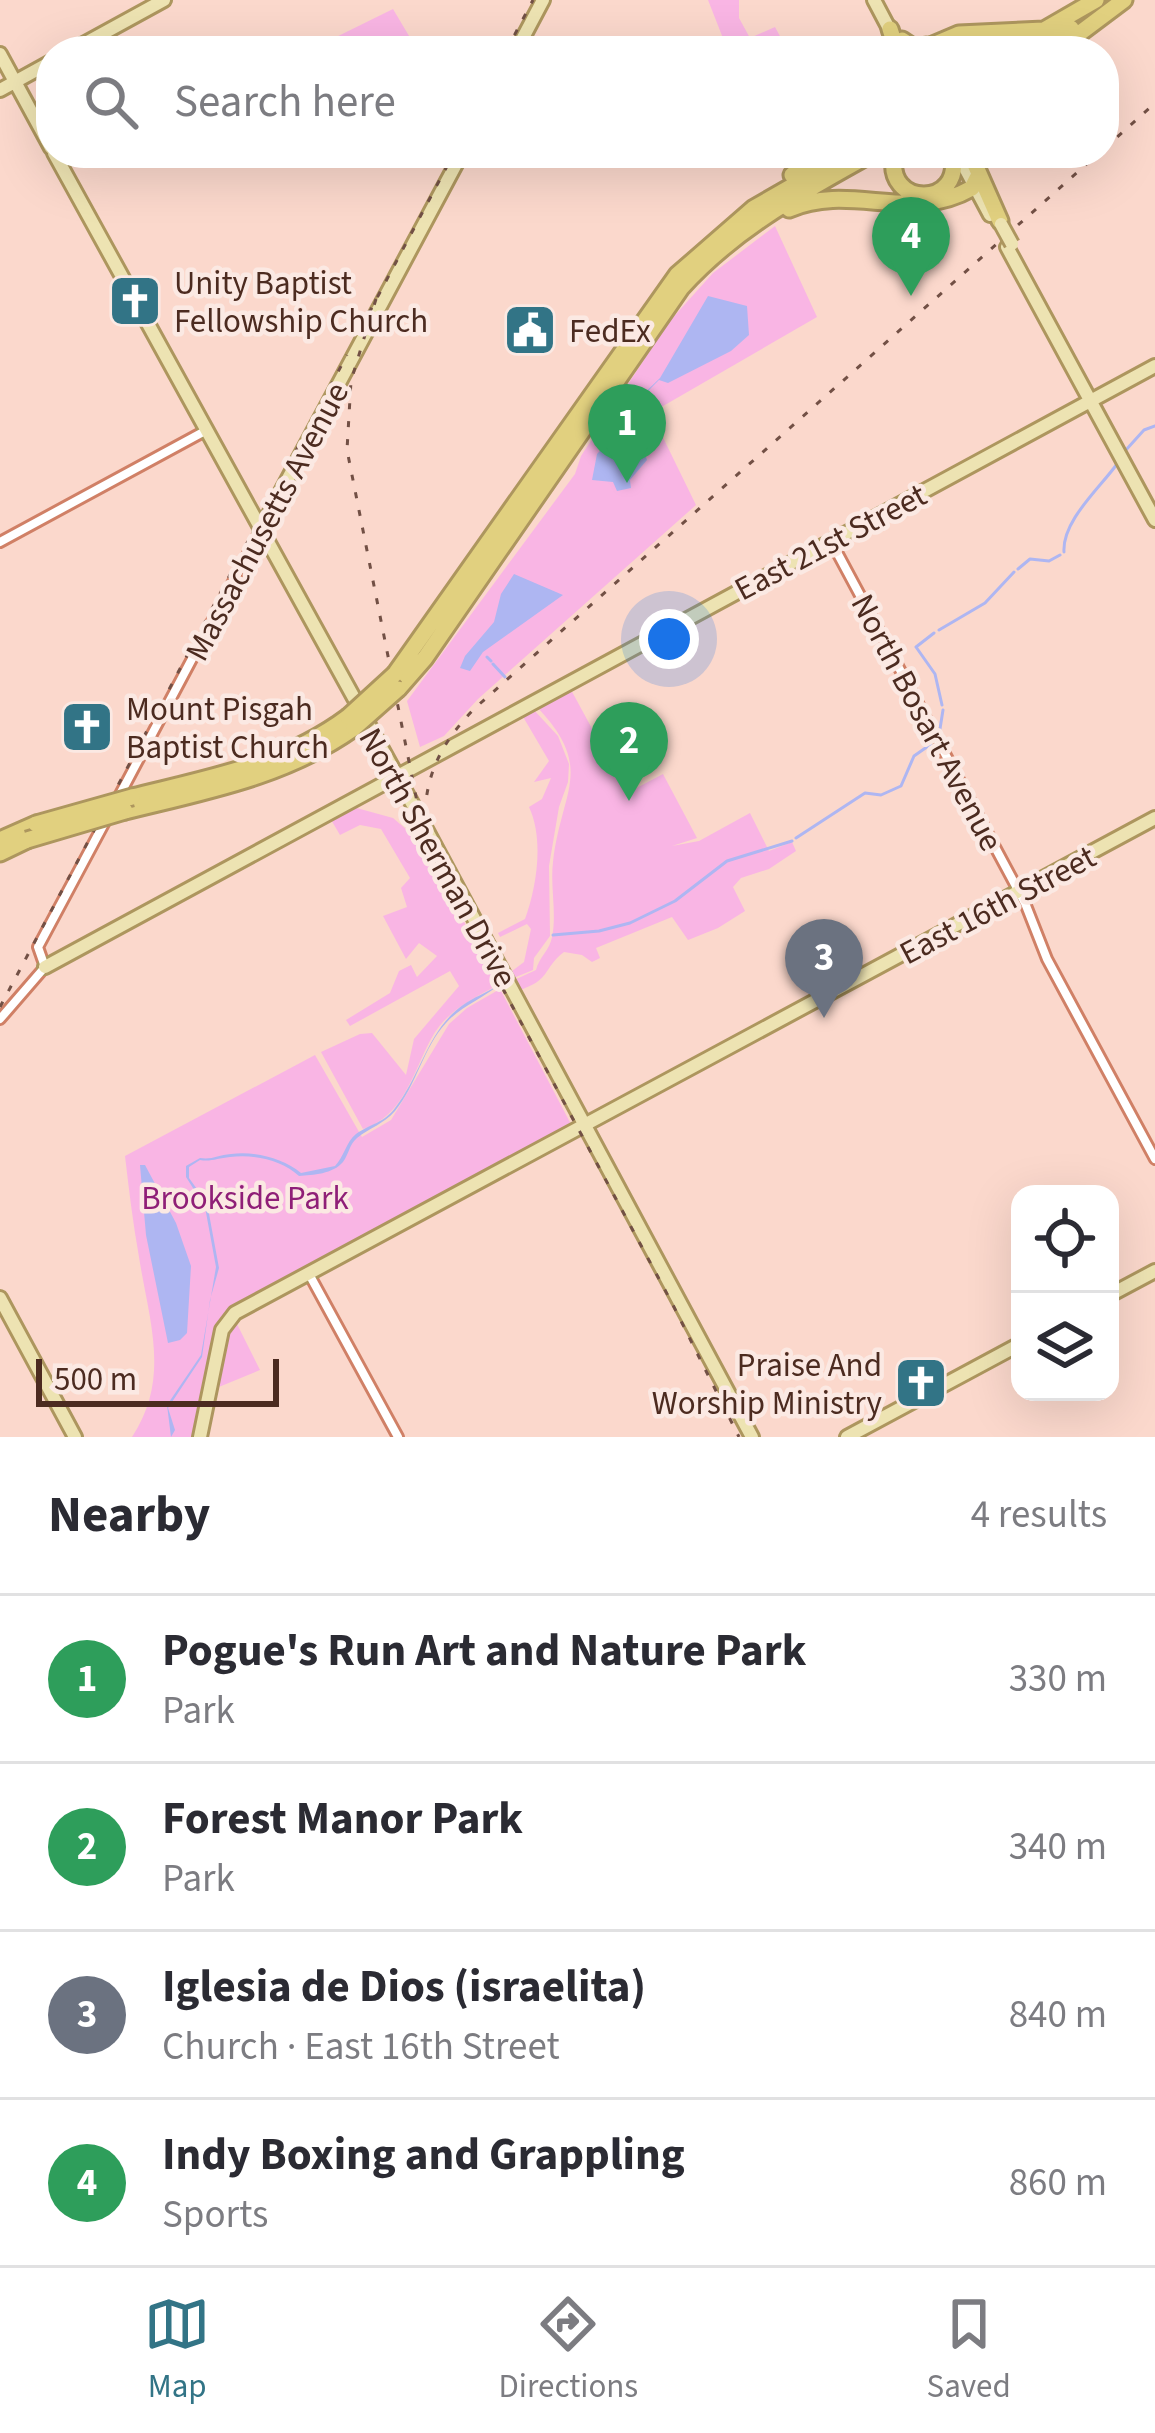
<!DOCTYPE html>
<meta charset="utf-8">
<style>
:root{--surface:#fff;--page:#f7f7f7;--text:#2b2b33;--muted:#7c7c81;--line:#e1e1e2;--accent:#327486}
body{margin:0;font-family:"Source Sans 3",sans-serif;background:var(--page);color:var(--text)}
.controls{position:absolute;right:36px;bottom:36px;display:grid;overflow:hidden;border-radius:24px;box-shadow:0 12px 48px #0002}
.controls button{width:108px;height:108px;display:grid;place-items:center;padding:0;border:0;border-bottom:3px solid var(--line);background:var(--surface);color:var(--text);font:60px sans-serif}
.scale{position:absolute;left:36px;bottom:30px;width:243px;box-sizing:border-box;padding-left:12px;border:6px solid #4c2b20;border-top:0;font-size:33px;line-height:42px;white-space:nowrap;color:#4c2b20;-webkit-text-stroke:9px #fbe9e3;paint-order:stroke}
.you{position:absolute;left:669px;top:639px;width:42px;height:42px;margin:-30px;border:9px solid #fff;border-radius:50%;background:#1a73e8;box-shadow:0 0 0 18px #1a73e833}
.badge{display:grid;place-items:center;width:78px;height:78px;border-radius:50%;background:var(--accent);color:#fff;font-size:39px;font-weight:700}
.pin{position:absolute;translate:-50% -99px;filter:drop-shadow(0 3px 6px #0008)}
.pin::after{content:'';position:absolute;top:63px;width:42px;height:36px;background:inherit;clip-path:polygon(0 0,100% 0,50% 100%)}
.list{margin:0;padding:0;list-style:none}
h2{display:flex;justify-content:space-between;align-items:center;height:156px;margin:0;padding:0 48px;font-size:51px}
h2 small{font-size:39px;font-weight:400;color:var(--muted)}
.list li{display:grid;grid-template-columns:78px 1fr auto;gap:36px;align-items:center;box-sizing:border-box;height:168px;padding:0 48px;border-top:3px solid var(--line)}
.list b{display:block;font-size:45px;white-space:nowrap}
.list p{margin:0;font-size:39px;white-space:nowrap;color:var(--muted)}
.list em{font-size:39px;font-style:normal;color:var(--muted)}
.icon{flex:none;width:66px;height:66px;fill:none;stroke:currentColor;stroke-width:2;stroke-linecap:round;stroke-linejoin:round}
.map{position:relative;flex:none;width:1155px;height:1437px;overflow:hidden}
.search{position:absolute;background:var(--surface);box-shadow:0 12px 48px #0002;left:36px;right:36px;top:36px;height:132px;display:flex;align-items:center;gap:30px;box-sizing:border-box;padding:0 42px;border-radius:48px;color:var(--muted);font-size:45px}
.sheet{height:828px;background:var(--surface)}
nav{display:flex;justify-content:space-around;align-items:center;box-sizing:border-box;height:168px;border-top:3px solid var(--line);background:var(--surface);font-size:33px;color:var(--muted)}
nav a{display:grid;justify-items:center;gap:6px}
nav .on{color:var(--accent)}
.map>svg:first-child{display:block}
.green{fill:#f9b5e4}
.water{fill:#aeb6f2}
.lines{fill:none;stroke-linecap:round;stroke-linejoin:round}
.stream{stroke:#aeb6f2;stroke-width:3}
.minor-casing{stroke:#d08066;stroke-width:14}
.major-casing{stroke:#ad965e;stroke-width:18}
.highway-casing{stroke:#ad965e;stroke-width:21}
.minor{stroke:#fff;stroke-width:8}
.major{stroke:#ede3b2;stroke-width:12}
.highway{stroke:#e1d07f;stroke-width:15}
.rail{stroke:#725045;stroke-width:3;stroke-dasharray:6 12;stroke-linecap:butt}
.major-bridge-casing{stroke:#ad965e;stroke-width:18;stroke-linecap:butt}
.highway-bridge-casing{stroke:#ad965e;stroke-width:21;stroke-linecap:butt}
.major-bridge{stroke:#ede3b2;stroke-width:12}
.highway-bridge{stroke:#e1d07f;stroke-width:15}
.labels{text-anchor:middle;stroke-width:9;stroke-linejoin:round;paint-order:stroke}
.poi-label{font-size:33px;fill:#4c2b20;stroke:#fbe9e3;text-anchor:start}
.street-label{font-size:33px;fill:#4c2b20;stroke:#fbe9e3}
.park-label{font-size:33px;fill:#8f1f77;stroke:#fbe9e3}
</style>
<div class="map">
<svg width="1155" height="1437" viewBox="0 0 1155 1437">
<rect width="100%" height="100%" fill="#fbd8cc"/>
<path class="green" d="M708,0H739V18L750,38L775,27L788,51H728Z
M393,9L418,51H326L322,44Z
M775,226L817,317L651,413L696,505L478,699L444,736L420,747L407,701L575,474L581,456L668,323L713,273Z
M570,688L627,793L663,774L697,838L672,846L699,841L750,813L769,851L792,842L796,851L769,869L741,878L733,887L745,911L718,928L688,940L672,917L596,948L600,958L592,962L582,955L564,952C542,969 552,980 517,991L512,981L536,970C539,957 550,950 552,937C557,914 550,886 553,862C561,790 596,769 537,707Z
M533,709L558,736L569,764L568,782L559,807L549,866L550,936L534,958L533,970L511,979L508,974L524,962L531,929L527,924L500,937L498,933L525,919C537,886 544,839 529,807L542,799L551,778L534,782L549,761L522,715Z
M353,807L393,818L421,842L498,985C472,999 445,1012 431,1039C413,1072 404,1116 363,1129L321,1052L360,1034L372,1033L406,1075L414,1039L459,986L450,971L350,1026L346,1020L390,993L399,971L411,965L417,977L437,956L419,943L406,959L383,916L407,907L401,888L410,878L381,829L360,825L340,835L330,818Z
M500,989L573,1128L230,1312L197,1437H132C171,1378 149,1321 139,1257C133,1224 129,1190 125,1156L315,1055L362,1137L391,1120L449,1024L467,1008Z
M234,1318L260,1370L214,1389L226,1329Z"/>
<path class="water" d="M708,296L747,306L749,335L731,351L668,383L659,380L631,408L626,424L639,438L647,460L630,480L631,488L617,491L613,482L592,480L597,454L625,424L630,407L660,378Z
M514,574L563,595L483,652L470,671L460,668L465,656L494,622L501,594Z
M497,986C484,998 461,1006 446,1023C423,1048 417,1084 395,1111C384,1124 369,1128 357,1138C349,1145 349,1154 343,1162C333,1174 313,1175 299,1176C282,1160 254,1154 230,1157C218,1158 211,1162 200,1160L189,1167V1178L207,1203L219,1268L210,1300L202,1357L168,1408L175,1430L171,1437L167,1405L201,1355L216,1267L205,1207L186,1177V1166L200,1158C212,1160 218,1155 231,1154C255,1151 283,1158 301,1173L335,1166C344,1157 346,1142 356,1134C370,1124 384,1123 395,1108C421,1075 428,1029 463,1005C474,997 486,993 497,986Z
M140,1165H145L176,1223L191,1266L187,1333L180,1340L168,1343L146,1235Z"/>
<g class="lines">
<path class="stream" d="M1125,451L1144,430L1155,426
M1064,552C1062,521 1099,489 1117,464
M1018,569L1030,559L1049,561L1060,555
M939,630L985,603L1014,572
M934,633L916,647L935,674L942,705
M487,657L491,661
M493,664L505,677
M939,735L943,710
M796,838L865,793L881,795L901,786L914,756L934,742
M553,935L599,931L630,923L675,901L727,861L792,841"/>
<g class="minor-casing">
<path id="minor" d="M0,542L205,431
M832,543L1025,903L1047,959L1155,1159
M117,800L260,531
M0,1019L45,967L38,947L107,818
M309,1274L398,1437"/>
</g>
<g class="major-casing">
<path id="major" d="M874,0L893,36
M71,51L164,0
M516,51L543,0
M0,54L51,148
M0,90L51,62
M54,153L419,816L752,1437
M957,153L990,215
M1007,247L1155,520
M260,531L462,153
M45,967L1155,366
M1110,1295L1155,1271
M0,1298L75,1437
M200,1437L222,1330L235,1313L1155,818
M847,1437L1020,1344"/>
</g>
<g class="highway-casing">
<path id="highway" d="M890,29L897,51
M902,40L914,48L926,46
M919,51L959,34L1044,30L1096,0
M1034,51L1071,28
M1056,51L1124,0
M895,153C882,209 966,209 952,153
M970,153L1000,221
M792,175L824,153
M789,209C852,182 909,224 972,188L977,178
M395,674L677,275L754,208L850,153
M398,689L425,658L681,288C735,228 803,192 873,153
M132,797C208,778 284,765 348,717
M125,811C205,791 285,777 354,728
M0,840L36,824
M0,853L27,840"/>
</g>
<use href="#minor" class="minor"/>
<use href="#major" class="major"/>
<use href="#highway" class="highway"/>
<path class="rail" d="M506,51L533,0
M1104,149L1155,103
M376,299L351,381L347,450L423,832L440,872L672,1303L739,1437
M369,313L454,153
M425,813C427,769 445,739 475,708L1099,153
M0,1007L347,355"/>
<g class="major-bridge-casing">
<path id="major-bridge" d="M1001,224L1012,244"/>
</g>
<g class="highway-bridge-casing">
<path id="highway-bridge" d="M348,717L395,674
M354,728L398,689
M36,824L132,797
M27,840L125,811"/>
</g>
<use href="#major-bridge" class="major-bridge"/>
<use href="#highway-bridge" class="highway-bridge"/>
</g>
<defs>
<g id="church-square" transform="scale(2.7)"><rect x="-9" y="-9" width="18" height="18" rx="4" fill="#327486" stroke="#fbe9e3"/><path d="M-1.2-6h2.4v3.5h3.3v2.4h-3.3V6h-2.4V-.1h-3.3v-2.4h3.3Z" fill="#fff"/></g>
<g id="civic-square" transform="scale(2.7)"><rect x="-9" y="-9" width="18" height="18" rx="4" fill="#327486" stroke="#fbe9e3"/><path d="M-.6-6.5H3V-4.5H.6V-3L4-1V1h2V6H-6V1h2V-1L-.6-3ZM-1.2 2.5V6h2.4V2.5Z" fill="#fff"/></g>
</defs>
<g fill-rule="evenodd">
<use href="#church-square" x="135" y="301"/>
<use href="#civic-square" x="530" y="330"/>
<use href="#church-square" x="87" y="727"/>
<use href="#church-square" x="921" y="1383"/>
</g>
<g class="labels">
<g class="poi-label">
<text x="174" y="294">Unity Baptist<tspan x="174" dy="38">Fellowship Church</tspan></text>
<text x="569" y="342">FedEx</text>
<text x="126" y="720">Mount Pisgah<tspan x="126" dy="38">Baptist Church</tspan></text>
<text x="882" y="1376" text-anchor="end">Praise And<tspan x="882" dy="38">Worship Ministry</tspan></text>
</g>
<g class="street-label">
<text transform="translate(266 521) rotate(-62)" y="12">Massachusetts Avenue</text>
<text transform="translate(830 541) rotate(-28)" y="12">East 21st Street</text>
<text transform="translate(928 722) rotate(62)" y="12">North Bosart Avenue</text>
<text transform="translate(439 857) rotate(61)" y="12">North Sherman Drive</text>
<text transform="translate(997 904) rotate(-28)" y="12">East 16th Street</text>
</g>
<g class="park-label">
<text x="245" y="1209">Brookside Park</text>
</g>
</g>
</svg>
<div class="controls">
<button><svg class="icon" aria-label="locate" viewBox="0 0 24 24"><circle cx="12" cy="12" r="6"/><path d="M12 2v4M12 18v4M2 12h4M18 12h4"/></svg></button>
<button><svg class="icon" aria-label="layers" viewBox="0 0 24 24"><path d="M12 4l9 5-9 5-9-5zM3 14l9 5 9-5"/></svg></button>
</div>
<div class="scale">500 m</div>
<div class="you"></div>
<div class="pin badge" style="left:627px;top:483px;background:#2e9e5b">1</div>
<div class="pin badge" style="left:629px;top:801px;background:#2e9e5b">2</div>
<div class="pin badge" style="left:824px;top:1018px;background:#6b7280">3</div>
<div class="pin badge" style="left:911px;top:296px;background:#2e9e5b">4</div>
<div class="search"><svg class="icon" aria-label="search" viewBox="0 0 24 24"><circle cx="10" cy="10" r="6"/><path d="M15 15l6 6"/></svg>Search here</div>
</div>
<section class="sheet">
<h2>Nearby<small>4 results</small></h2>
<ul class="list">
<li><span class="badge" style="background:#2e9e5b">1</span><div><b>Pogue's Run Art and Nature Park</b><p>Park</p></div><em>330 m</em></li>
<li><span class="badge" style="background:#2e9e5b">2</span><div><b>Forest Manor Park</b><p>Park</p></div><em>340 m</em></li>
<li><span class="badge" style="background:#6b7280">3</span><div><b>Iglesia de Dios (israelita)</b><p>Church · East 16th Street</p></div><em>840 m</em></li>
<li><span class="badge" style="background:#2e9e5b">4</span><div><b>Indy Boxing and Grappling</b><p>Sports</p></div><em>860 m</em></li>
</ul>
</section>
<nav>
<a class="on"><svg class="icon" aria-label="map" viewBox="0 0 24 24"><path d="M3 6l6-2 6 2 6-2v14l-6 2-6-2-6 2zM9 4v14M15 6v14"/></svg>Map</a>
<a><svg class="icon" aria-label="directions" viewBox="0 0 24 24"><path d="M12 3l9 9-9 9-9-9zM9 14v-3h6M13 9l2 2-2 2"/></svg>Directions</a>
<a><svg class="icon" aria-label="saved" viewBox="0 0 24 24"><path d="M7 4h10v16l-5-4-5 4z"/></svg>Saved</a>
</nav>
